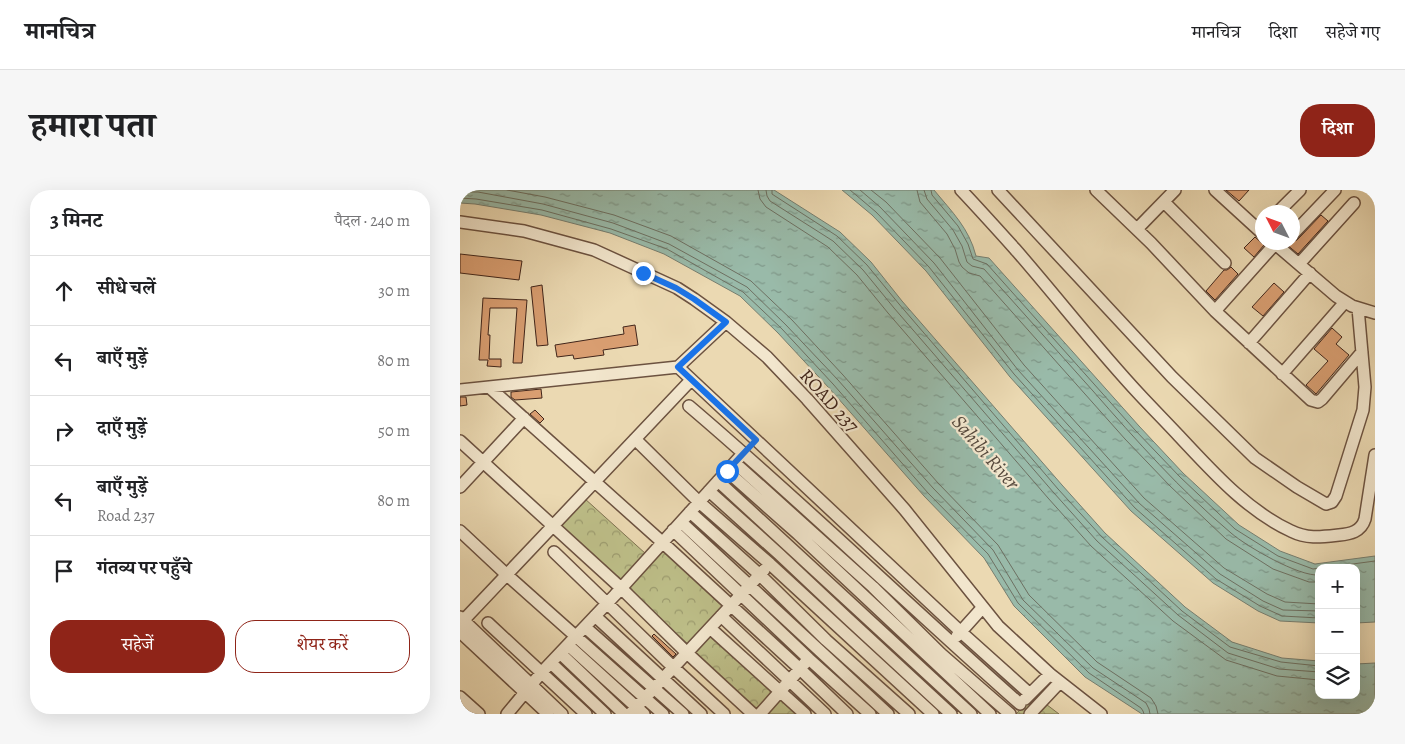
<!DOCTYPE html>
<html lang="hi">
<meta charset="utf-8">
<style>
:root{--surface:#fff;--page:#f6f6f6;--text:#202124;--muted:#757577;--line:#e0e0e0;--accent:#8f2418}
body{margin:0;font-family:Alegreya,"Noto Serif Devanagari",serif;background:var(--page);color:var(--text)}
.controls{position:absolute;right:15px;bottom:15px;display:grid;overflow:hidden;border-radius:10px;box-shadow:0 5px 20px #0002}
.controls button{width:45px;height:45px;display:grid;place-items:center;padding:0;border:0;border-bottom:1px solid var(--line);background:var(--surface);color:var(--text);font:25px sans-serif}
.compass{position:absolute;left:795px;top:15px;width:45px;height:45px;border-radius:50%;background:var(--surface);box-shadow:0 5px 20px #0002;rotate:312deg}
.stop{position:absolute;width:15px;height:15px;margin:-11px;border:4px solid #1a73e8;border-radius:50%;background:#fff}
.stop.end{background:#1a73e8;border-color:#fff;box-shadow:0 1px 5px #0008}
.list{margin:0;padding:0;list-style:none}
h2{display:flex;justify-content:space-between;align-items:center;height:65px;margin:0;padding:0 20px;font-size:21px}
h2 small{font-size:16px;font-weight:400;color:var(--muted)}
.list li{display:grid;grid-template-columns:32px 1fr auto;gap:15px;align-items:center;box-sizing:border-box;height:70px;padding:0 20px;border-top:1px solid var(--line)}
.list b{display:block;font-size:19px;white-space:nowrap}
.list p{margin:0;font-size:16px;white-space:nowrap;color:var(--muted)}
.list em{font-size:16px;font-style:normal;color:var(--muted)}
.actions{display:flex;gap:10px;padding:15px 20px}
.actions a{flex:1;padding:11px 0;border:1px solid var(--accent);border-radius:20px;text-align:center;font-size:18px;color:var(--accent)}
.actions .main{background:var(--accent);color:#fff}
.icon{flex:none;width:28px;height:28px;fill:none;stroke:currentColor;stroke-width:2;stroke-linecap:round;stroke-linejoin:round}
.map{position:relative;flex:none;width:915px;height:524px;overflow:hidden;border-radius:20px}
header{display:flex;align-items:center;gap:30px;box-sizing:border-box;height:70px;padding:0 25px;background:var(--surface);border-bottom:1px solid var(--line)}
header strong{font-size:24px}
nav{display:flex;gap:28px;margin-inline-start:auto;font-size:18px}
.intro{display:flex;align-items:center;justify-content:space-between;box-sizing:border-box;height:120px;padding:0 30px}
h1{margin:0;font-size:35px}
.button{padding:12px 22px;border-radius:20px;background:var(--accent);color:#fff;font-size:18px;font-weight:700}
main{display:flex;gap:30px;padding:0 30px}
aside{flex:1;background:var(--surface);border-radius:20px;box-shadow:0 5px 20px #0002}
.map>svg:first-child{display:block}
.park{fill:url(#park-crowns);stroke:#7f7251}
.water{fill:url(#water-ripples);stroke:#767e70}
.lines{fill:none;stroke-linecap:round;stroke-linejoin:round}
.shore{stroke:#6d7062;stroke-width:1}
.building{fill:#d99e71;stroke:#41251a}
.minor-casing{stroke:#6c5240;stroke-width:14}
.minor{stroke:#f2e6cd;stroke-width:11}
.route{stroke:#1a73e8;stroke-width:6}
.labels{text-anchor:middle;stroke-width:4.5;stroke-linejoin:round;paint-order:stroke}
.street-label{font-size:19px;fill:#41251a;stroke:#f2e6cd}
.water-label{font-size:20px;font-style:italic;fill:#574a3e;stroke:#f2e6cd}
</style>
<header>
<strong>मानचित्र</strong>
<nav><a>मानचित्र</a><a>दिशा</a><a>सहेजे गए</a></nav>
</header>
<div class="intro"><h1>हमारा पता</h1><a class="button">दिशा</a></div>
<main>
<aside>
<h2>3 मिनट<small>पैदल · 240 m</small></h2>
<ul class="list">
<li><svg class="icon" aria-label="ahead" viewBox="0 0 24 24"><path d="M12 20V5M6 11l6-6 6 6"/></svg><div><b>सीधे चलें</b></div><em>30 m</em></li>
<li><svg class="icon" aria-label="left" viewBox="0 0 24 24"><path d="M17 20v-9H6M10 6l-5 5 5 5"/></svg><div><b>बाएँ मुड़ें</b></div><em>80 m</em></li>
<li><svg class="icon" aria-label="right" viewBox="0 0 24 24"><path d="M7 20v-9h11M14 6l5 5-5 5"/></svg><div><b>दाएँ मुड़ें</b></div><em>50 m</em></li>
<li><svg class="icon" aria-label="left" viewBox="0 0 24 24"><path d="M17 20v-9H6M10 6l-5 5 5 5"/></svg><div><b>बाएँ मुड़ें</b><p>Road 237</p></div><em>80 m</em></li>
<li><svg class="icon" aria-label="arrive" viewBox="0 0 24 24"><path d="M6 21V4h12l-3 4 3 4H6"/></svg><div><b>गंतव्य पर पहुँचे</b></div></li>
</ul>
<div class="actions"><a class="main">सहेजें</a><a>शेयर करें</a></div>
</aside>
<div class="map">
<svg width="915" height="524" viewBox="0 0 915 524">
<defs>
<pattern id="park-crowns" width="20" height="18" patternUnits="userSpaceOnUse" patternTransform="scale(1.25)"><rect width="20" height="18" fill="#bdbe88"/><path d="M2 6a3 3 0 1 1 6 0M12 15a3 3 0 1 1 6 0" fill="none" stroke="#9b9a6e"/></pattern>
<pattern id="water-ripples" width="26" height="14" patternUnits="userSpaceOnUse" patternTransform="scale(1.25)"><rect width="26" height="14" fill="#99baa9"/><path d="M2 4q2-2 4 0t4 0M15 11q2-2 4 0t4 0" fill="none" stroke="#7e9789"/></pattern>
</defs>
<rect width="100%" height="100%" fill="#ebd9b2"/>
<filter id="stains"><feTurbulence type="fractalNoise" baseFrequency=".004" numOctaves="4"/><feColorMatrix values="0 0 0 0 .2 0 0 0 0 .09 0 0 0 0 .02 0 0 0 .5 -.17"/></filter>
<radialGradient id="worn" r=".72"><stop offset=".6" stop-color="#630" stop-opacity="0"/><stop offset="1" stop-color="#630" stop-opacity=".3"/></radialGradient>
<path class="park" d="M124,308L186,364L162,391L100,335Z
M204,360L265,415L229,455L168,399Z
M252,444L316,502L298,521L234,463Z
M574,505L599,524H556Z
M322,506L342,524H306Z"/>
<path class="water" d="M0,0H314L380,42L411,72L442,111L602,295L645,343L725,417L772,452L822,468L859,471V505H896V474L915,473V524H682L625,487L554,416L524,368L464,306L369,198L318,143L280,106L204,64L150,43L81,25L15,14L0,13Z
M382,0H474C492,22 509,38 516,66L529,68L679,236L723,283L779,335L820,361L855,374L915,366V432L896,433V378H859V433L820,431L798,421L753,393L671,321L550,187L466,81L412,25Z"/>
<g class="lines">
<path class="shore" d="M47,0L85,7L154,25L211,46L291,91L332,130L383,185L478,293L538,355L569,405L637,472L691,508L696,516L698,524
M298,0L300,9L306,17L368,57L397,85L428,123L588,308L631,356L713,431L766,470L817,486L859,490
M306,0L307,6L310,11L373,51L403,80L434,118L594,303L637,351L718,425L768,463L819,479L859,482
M312,0V4L315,6L377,46L407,75L439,114L598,299L642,347L722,421L770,457L821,472L859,476
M390,0L416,22L469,77L554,184L675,318L756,389L800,416L822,426L859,428
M400,0L420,17L474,73L558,180L679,313L760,384L803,411L823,420L859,421
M411,0L426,12L480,68L564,175L684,308L764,378L807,404L825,412L859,414
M457,0L460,12L487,44L495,59L499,72L502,77L509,83L520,86L665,249L710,296L766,349L813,379L849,392H859
M464,0L467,9L493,40L502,56L507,72L512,76L524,79C560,120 597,160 633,201C676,250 720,300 771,343C786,356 839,387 859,385
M471,0L472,5L498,36L508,54L513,69L527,74L675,240L720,287L775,339L818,366L853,379L859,378
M0,2H18L83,14L153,33L209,54L287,97L326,135L378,190L473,298L533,360L563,410L633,478L686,513L689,519L690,524
M0,8L16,9L82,20L151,39L207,59L283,102L322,139L373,194L468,303L528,364L558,413L629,483L681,518L683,521L684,524
M863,378L915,371"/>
</g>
<path class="building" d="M766,0H789L779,11Z
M861,25L868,31L838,64L826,54L837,50Z
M795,47L804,55L794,67L784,58Z
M0,64L62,71L59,90L0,83Z
M771,77L778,84L755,110L746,101L764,80H767Z
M814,93L824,102L803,126L792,117Z
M82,95L88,155L77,156L71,97Z
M23,108L67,110L62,173H53L57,118H30L28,145H30L29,169H41V177L27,176L28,170H19Z
M175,135L178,155L143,160L144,165L114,169L113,165L97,167L95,155L164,144L163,137Z
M872,138L882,147L876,154L889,165L856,204L846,195L868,171L854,159Z
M81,199L82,208L55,210L51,207V202Z
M0,207H6L7,215L0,216Z
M75,220L84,229L80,233L70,224Z
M194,444L216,464L213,467L192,446Z"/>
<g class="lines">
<g class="minor-casing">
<path id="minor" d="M501,0C519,19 537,39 555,59C597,107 636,158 680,205C693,219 706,232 719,246C752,281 786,320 831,341C847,349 861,347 879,345C890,344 901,342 905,329L915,265
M538,0L712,187L795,268L837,297L866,314L872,312L876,306L903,220L905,197L898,118
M636,0L691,53L755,121L851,210L858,212L862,209L902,162
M755,0L802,43
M704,12L765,73
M818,22L840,0
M0,32L64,41L134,60L217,98L234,109L266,132L307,167L347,209L445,320L538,436L590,484L641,524
M677,39L715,0
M832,45L875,0
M813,52L876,106L892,116L915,123
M839,74L894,13
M755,121L815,54
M789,153L850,83
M218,177L501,442L570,504
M822,184L885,112
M29,197L202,352L340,479L387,524
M0,200L218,177L266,132
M229,216C342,312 449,416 560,514
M175,249L239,312L310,374L473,524
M0,251L161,398L227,463L293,524
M275,273L413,397L481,464L550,524
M267,281L338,344L530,524
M258,291L511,524
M0,297L64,228
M249,301L319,364L386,427L491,524
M230,322L300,385L366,450L449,524
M221,332L428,524
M213,340L349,469L410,524
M0,341L47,385L203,524
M94,362L213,477L264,524
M135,426L241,524
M261,426L365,524
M0,427L102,524
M28,433L126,524
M0,434L231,190
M125,437L223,524
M250,438L345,524
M0,442L88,524
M497,446L523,417
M108,455L184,524
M100,463L164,524
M91,473L145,524
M0,507L19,524
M565,509L590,484
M47,524L82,482L155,405L279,268
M170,524L304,380
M300,524L345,473
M570,524L600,492"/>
</g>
<use href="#minor" class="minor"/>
</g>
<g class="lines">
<path class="route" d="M183,83L216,98L234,109L266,132L218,177L296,250L267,281"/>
</g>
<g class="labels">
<g class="street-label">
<text transform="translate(370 210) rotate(48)" y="7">ROAD 237</text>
</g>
<g class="water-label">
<text transform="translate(526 262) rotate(49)" y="7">Sahibi River</text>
</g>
</g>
<rect width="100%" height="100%" filter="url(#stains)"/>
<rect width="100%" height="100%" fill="url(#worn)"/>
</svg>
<div class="controls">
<button>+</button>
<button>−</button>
<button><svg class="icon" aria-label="layers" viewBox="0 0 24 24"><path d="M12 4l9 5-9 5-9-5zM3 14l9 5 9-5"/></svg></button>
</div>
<svg class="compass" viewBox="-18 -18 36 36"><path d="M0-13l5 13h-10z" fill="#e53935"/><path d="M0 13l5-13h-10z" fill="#757577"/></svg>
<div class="stop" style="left:267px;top:281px"></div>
<div class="stop end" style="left:183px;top:83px"></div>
</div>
</main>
